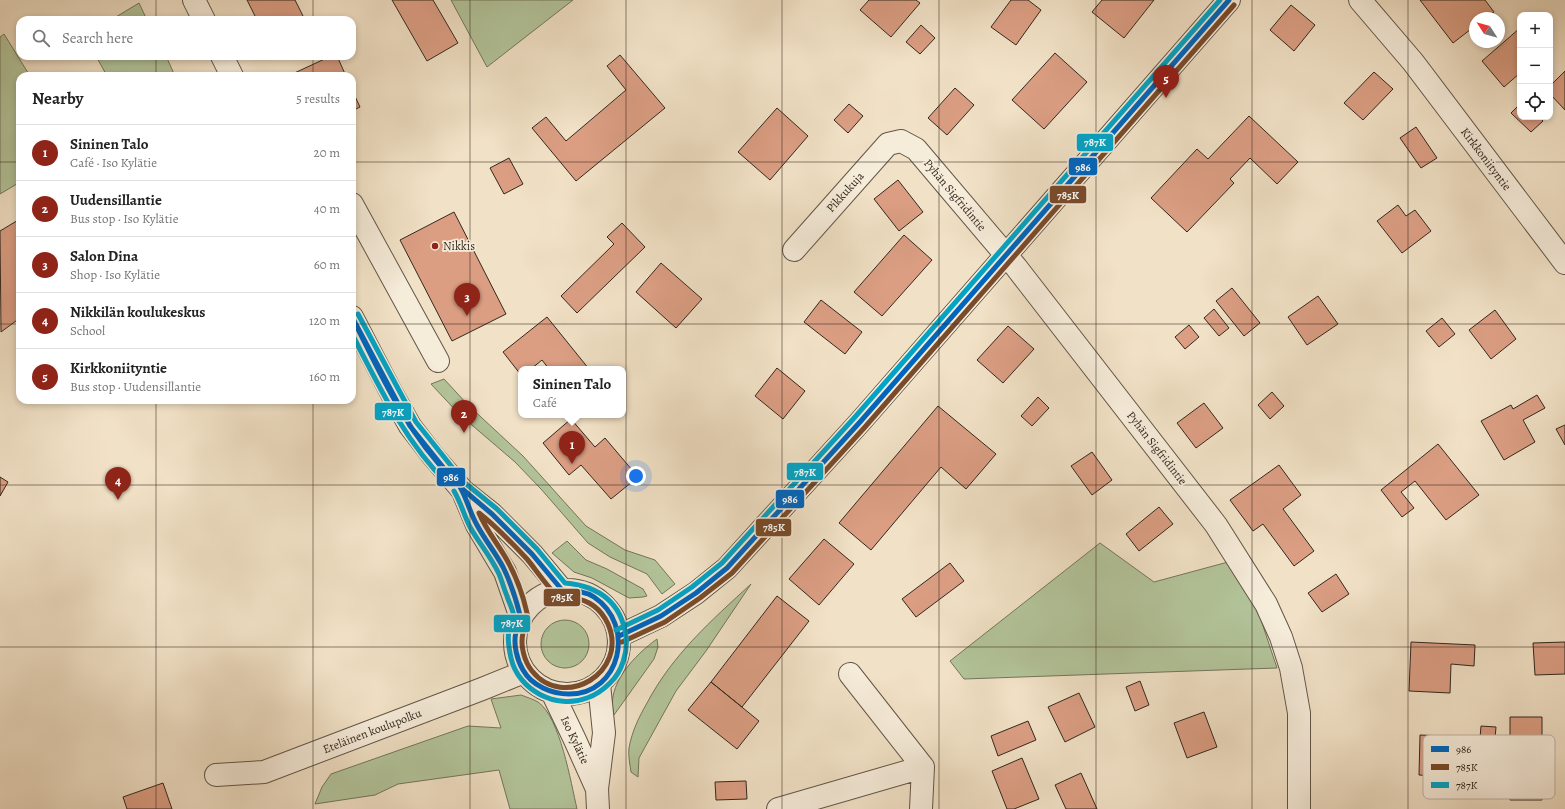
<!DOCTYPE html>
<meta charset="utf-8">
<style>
:root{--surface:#fff;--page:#f6f6f6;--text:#222;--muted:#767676;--line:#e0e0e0;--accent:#8f2418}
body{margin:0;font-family:Alegreya,serif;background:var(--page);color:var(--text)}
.controls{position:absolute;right:12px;top:12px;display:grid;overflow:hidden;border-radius:8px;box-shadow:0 2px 6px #0003}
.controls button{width:36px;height:36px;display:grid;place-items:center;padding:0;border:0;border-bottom:1px solid var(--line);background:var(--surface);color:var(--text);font:20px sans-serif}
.compass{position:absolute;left:1469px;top:12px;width:36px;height:36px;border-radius:50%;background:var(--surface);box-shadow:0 2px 6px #0003;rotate:306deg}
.you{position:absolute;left:636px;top:476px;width:14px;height:14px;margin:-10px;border:3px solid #fff;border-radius:50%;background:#1a73e8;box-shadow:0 0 0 6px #1a73e833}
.badge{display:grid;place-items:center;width:26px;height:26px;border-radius:50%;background:var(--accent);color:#fff;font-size:13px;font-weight:700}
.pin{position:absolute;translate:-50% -33px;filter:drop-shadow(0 1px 2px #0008)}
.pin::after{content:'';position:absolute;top:21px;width:14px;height:12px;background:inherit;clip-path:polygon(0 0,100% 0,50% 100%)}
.popup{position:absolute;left:518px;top:366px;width:108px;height:52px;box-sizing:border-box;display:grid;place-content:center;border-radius:8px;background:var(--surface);filter:drop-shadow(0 1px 3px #0005);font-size:13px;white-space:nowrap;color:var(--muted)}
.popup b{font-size:15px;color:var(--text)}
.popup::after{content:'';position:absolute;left:50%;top:100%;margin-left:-8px;border:8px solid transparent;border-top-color:var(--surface)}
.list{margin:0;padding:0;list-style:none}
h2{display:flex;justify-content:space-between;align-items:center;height:52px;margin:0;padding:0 16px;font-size:17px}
h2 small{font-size:13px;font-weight:400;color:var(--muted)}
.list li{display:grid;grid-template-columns:26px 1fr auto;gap:12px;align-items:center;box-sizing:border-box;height:56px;padding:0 16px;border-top:1px solid var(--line)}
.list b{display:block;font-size:15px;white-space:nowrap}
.list p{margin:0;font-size:13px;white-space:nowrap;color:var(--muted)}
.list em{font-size:13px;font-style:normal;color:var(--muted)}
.icon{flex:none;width:22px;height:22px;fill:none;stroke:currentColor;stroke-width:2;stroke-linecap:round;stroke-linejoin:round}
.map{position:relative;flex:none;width:1565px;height:809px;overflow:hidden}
.search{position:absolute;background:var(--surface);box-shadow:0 2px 6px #0003;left:16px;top:16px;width:340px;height:44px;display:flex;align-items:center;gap:10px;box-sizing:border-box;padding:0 14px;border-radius:12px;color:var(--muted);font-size:15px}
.panel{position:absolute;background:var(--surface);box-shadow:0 2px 6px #0003;left:16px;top:72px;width:340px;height:332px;border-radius:12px}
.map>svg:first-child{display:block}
.green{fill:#b3c49a;stroke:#73765c}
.building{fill:#db9e83;stroke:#33281e}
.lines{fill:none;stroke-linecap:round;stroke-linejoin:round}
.minor-casing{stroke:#625648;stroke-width:24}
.minor{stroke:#f6ecda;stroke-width:22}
.bus-1-casing{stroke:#f6ecda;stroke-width:8}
.bus-2-casing{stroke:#f6ecda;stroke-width:8}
.bus-3-casing{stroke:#f6ecda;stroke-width:8}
.bus-1{stroke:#0065bd;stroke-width:5}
.bus-2{stroke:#7a4b2a;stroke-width:5}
.bus-3{stroke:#03a3c5;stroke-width:5}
.grid{fill:none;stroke:#33281e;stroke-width:1;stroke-opacity:0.55}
.poi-dot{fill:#8f2418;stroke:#f6ecda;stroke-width:1.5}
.labels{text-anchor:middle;stroke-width:3.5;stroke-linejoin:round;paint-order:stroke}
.street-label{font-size:12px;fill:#33281e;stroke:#f6ecda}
.poi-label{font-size:12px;fill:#33281e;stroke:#f6ecda;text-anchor:start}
.key{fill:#f6ecda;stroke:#bcb1a2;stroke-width:1}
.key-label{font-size:11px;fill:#33281e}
.line-badge{stroke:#f6ecda;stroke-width:1.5}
.badge-label{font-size:11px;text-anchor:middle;font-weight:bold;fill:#fff}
</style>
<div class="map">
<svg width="1565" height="809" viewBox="0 0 1565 809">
<rect width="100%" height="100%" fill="#f1e1c6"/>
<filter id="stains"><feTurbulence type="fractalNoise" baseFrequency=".005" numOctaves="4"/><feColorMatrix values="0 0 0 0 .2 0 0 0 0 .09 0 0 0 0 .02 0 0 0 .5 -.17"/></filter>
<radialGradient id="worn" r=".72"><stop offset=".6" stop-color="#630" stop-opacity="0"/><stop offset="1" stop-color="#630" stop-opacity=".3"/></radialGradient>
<path class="green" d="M451,0H573L487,67Z
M139,3L147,20H111Z
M4,34L30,76H20V182L0,194V37Z
M96,56H166L175,76H107Z
M444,379L468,405L523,456L586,526L625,550L655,560L675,584L662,594L647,574L610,557L588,543L541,489L515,462L459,414L431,384Z
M567,541L586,560L607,569L643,589L647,596L643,597L629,598L592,578L574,572L552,553Z
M1100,543L1154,582L1228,562L1256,605L1277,668L964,679L950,661Z
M751,584L706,651L676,691L639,758L638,777L631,772C630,765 628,755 629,748C632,731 639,717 647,703C673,654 711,621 751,584Z
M541 644a24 24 0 1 1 48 0a24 24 0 1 1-48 0Z
M657,639L658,647L654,659L614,715C605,685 635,655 657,639Z
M521,695C526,697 533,699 538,702C560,717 571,783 577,809H510L499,770L398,784L375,795L315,804L322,787L331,774L468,726L501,728L491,699Z"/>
<path class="building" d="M247,0H295L305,20H257Z
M392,0H433L458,43L427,61Z
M869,0H916L920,3L891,37L860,10Z
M1011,0H1028L1041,10L1016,45L991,27Z
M1102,0H1154L1124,38L1092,12Z
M1420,0H1485L1494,12L1485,18H1475V26L1453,43Z
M1291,5L1315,25L1294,51L1270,30Z
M921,25L935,38L920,54L906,42Z
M1520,28V73L1504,87L1482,61Z
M1055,53L1087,82L1044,129L1012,100Z
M620,55L665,108L576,181L532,128L546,117L566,141L626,90L607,66Z
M331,56H337L346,76H288Z
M1565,71V110L1550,94V86Z
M1374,72L1393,89L1363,120L1344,103Z
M955,88L974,105L947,135L928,118Z
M352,90L360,107L352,111Z
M849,104L863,116L848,133L834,120Z
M1520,104V117H1539L1543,121L1531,132L1511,113Z
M777,108L808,136L770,180L738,152Z
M1249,116L1298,162L1277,184L1250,158L1230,179L1234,183L1187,232L1151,198L1197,149L1208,159Z
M1416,127L1437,158L1421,168L1400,138Z
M509,158L523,184L504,194L490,168Z
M898,180L923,212L899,231L874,199Z
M1398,205L1406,216L1415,210L1431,231L1402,253L1377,221Z
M454,212L506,314L452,341L400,240Z
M20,219V318L1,332L0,231Z
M622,223L645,247L577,313L561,296L614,244L607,237Z
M904,235L932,260L882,316L854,292Z
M661,263L702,299L676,328L636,292Z
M1232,288L1260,323L1244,336L1216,301Z
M1318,296L1338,324L1307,345L1288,317Z
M821,300L862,332L845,354L804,322Z
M1214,309L1229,328L1219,336L1204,318Z
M1495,310L1516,339L1491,359L1469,330Z
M547,317L589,369H549L542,360L531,369H521V375L503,352Z
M1442,318L1455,334L1439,347L1426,331Z
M1189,325L1199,337L1185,349L1175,337Z
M1008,326L1034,349L1003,383L977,360Z
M777,368L805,391L783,419L755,396Z
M1272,392L1284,406L1270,419L1258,405Z
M1537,395L1545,408L1523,420L1535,442L1504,460L1481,421L1511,405L1513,409Z
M1038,397L1049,408L1032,426L1021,416Z
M1204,403L1223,428L1196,448L1177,423Z
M938,406L996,454L966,489L941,467L871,550L839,523Z
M571,419L595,447L605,438L638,477L611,499L581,465L569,475L543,443Z
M1565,425V445L1556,429Z
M1438,444L1479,495L1446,520L1415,481L1401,492L1414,508L1402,517L1381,490Z
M1092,452L1112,480L1092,495L1071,466Z
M1279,465L1301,495L1283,509L1314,551L1294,566L1263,524L1253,531L1230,500Z
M0,477L8,482L0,496Z
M1159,507L1173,524L1139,551L1126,534Z
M824,539L854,564L819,605L789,579Z
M950,563L964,581L916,617L902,599Z
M1336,574L1349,594L1322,612L1308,593Z
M777,596L809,621L742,707L711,682Z
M1411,642L1475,645L1474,666L1451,664L1450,693L1409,691Z
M1565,642V674L1535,675L1533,643Z
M1140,681L1149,705L1135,711L1126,687Z
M711,682L759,721L737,749L688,710Z
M1079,693L1095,727L1065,742L1048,707Z
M1204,712L1217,747L1187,758L1174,723Z
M1510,717H1542V800H1510Z
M1028,721L1036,740L998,756L991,736Z
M1481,726L1496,727L1495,739L1480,738Z
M1420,735L1470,737L1469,763L1436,762L1435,776L1419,775Z
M1022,758L1039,799L1014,809H1007L992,771Z
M1081,773L1097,809H1066L1055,785Z
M746,781L747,799L716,800L715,782Z
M163,783L172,809H127L123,797Z"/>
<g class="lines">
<g class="minor-casing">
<path id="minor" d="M194,0L204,20
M1360,0L1413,62L1565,263
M222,56L232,76
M352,204L438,361
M794,250L888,144L901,141L916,149L1016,267L1216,525L1266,604L1281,637L1291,668L1299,713V809
M352,317L392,394L410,426L433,456L463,491L492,514L532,554L562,590
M464,494L477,525L505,572L521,618
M515 642a52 52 0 1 1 104 0a52 52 0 1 1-104 0Z
M619,636L661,616L696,593L727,568L860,422L1229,0
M850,674L923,767
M552,692L575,740L597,789
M216,775L264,772L482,689L524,672
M598,809L597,789L604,733L599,684
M778,809L923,767
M921,809L923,767"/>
</g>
<use href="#minor" class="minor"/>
<g class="bus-1-casing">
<path id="bus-1" d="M352,317L410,426L451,477C406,432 380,373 352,317Z
M460,487L492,514L532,554L562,590C573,591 585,591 594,597C636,625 621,694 569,694C552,694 532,686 523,670C517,660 513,644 516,632C518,626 522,622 520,615C516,599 510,581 503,567C495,552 485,540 477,525C470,513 467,499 460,487Z
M619,636L661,616L696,593L727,568L860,422L1229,0"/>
</g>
<g class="bus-2-casing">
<path id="bus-2" d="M479,513C496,526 512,543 527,559C534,567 550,591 558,596C562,598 569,597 573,598C589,600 601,609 608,624C629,672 564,711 532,671C524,661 520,645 523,633C525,626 529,621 527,613C523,595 516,576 507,560C498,544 486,530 479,513Z
M622,642L665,622L700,598L732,573L865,427L1234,5"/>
</g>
<g class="bus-3-casing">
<path id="bus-3" d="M358,314L416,422L456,472
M352,334C379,386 404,440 446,482
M454,491C461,503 464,515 470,527C479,543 491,557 499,574C502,581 504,589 507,596C509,603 515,613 514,620C513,623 510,627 509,631C507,639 509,649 511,658C518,690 556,710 587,698C596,695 603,690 610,683C622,672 628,652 626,636C621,602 598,586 565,583L537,549L497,509L465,483
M616,630L658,610L692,587L722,563L855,417L1220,0"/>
</g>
<use href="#bus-1" class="bus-1"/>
<use href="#bus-2" class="bus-2"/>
<use href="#bus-3" class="bus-3"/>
</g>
<path class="grid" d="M156,0V20M313,0V20M470,0V809M626,0V809M782,0V809M939,0V809M1096,0V809M1252,0V809M1408,0V809M156,56V76M313,56V76M0,162H20M352,162H1565M0,324H20M352,324H1565M156,400V809M313,400V809M0,485H1565M0,647H1565"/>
<circle class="poi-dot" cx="435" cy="246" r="4"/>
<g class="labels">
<g class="street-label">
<text transform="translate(1486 159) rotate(53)" y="4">Kirkkoniityntie</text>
<text transform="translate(845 192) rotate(-48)" y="4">Pikkukuja</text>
<text transform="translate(955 195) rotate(50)" y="4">Pyhän Sigfridintie</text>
<text transform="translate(1157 448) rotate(52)" y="4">Pyhän Sigfridintie</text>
<text transform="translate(372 731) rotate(-21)" y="4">Eteläinen koulupolku</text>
<text transform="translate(575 740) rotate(65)" y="4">Iso Kylätie</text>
</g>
<g class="poi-label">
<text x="443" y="250">Nikkis</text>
</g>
</g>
<rect x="1423" y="735" width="132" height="64" rx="6" class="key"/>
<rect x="1431" y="746" width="18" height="6" fill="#0065bd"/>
<rect x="1431" y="764" width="18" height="6" fill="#7a4b2a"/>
<rect x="1431" y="782" width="18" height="6" fill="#03a3c5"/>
<g class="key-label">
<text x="1456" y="753">986</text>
<text x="1456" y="771">785K</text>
<text x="1456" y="789">787K</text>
</g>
<g class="line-badge">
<rect x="1076" y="133" width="38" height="19" rx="4" fill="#03a3c5"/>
<rect x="1068" y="157" width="30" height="19" rx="4" fill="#0065bd"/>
<rect x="1049" y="185" width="38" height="19" rx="4" fill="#7a4b2a"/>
<rect x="374" y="402" width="38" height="19" rx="4" fill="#03a3c5"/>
<rect x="786" y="462" width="38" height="19" rx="4" fill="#03a3c5"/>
<rect x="436" y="467" width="30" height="20" rx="4" fill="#0065bd"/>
<rect x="775" y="489" width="30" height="20" rx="4" fill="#0065bd"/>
<rect x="755" y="518" width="37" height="19" rx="4" fill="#7a4b2a"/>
<rect x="543" y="588" width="38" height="19" rx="4" fill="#7a4b2a"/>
<rect x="493" y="614" width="38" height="19" rx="4" fill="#03a3c5"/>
</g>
<g class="badge-label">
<text x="1095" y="146">787K</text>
<text x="1083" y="171">986</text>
<text x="1068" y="199">785K</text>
<text x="393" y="416">787K</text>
<text x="805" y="476">787K</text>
<text x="451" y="481">986</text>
<text x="790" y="503">986</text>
<text x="774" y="531">785K</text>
<text x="562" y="601">785K</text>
<text x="512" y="627">787K</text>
</g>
<rect width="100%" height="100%" filter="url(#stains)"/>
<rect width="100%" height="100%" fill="url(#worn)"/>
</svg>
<div class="controls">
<button>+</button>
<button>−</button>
<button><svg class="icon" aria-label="locate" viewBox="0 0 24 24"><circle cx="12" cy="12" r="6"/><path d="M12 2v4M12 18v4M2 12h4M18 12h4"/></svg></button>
</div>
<svg class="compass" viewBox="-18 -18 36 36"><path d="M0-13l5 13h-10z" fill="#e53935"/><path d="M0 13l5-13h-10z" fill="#767676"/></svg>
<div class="you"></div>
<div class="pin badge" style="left:572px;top:464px">1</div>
<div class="popup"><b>Sininen Talo</b>Café</div>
<div class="pin badge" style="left:464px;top:433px">2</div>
<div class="pin badge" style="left:467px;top:316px">3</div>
<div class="pin badge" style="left:118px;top:500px">4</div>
<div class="pin badge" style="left:1166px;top:98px">5</div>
<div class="search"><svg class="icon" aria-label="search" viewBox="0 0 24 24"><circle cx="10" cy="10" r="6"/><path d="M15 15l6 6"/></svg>Search here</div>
<section class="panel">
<h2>Nearby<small>5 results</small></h2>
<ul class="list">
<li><span class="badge">1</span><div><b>Sininen Talo</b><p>Café · Iso Kylätie</p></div><em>20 m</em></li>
<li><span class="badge">2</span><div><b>Uudensillantie</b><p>Bus stop · Iso Kylätie</p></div><em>40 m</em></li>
<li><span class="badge">3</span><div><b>Salon Dina</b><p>Shop · Iso Kylätie</p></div><em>60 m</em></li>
<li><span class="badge">4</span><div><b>Nikkilän koulukeskus</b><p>School</p></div><em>120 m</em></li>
<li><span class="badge">5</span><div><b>Kirkkoniityntie</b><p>Bus stop · Uudensillantie</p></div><em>160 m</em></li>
</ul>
</section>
</div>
